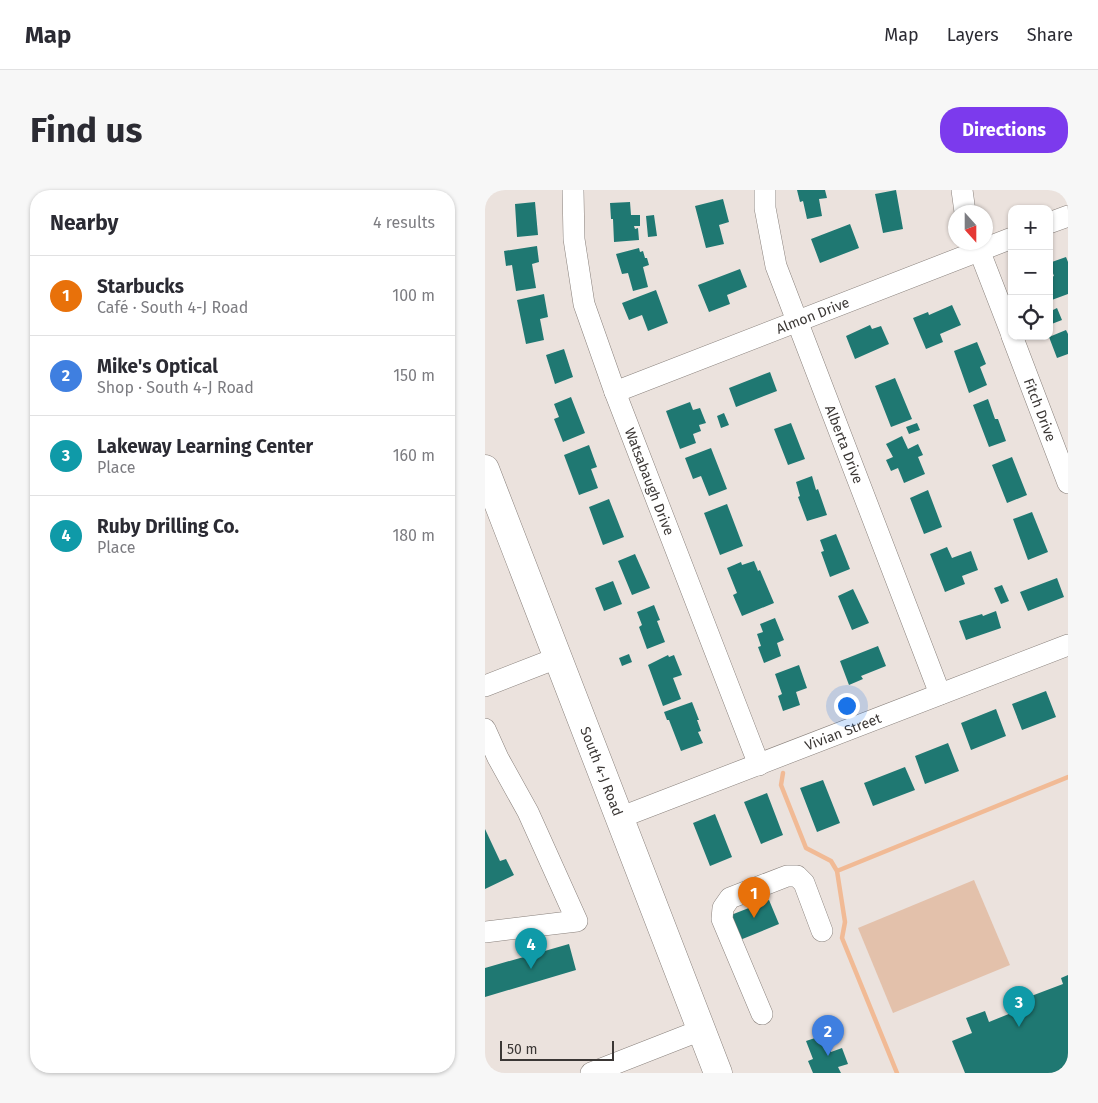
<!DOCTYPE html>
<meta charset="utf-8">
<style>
:root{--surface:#fff;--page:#f7f7f7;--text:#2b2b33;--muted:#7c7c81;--line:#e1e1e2;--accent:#7c3aed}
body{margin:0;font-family:"Fira Sans",sans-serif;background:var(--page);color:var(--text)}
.controls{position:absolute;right:15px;top:15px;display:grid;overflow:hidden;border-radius:10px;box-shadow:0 1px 4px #0004}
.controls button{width:45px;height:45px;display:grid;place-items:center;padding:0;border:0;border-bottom:1px solid var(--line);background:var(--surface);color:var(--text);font:25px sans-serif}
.compass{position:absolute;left:463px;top:15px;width:45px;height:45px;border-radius:50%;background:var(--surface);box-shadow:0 1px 4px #0004;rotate:159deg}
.scale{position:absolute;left:15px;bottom:12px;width:114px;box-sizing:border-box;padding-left:5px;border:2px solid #3b3735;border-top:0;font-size:14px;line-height:18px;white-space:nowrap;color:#3b3735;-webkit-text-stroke:4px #ebe2dd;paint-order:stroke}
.you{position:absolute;left:361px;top:515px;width:18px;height:18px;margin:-12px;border:4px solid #fff;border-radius:50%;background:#1a73e8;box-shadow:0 0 0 8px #1a73e833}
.badge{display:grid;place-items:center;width:32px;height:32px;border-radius:50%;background:var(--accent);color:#fff;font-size:16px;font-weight:700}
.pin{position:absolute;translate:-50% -41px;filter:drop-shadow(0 1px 2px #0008)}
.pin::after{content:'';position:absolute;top:26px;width:18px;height:15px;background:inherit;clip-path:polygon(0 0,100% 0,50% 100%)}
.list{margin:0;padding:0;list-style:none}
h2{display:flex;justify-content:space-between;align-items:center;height:65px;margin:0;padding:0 20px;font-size:21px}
h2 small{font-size:16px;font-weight:400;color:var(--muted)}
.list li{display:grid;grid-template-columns:32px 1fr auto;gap:15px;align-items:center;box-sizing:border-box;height:80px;padding:0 20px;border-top:1px solid var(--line)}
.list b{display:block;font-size:19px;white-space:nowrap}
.list p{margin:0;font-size:16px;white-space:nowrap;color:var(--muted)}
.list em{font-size:16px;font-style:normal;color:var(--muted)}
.icon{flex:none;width:28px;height:28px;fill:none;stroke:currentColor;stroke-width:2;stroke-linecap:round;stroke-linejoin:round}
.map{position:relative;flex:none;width:583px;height:883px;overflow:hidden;border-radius:20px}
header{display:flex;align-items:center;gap:30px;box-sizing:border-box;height:70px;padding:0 25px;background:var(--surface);border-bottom:1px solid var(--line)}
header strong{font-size:24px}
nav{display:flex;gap:28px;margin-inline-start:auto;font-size:18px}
.intro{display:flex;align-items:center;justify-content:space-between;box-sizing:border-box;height:120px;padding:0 30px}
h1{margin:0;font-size:35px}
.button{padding:12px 22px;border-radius:20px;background:var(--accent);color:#fff;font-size:18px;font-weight:700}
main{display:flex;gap:30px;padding:0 30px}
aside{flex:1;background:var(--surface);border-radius:20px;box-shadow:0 1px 4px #0004}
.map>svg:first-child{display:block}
.green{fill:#e3c1ab}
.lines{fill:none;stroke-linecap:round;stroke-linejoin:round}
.stream{stroke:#f1ba95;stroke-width:4.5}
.building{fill:#1f7872}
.minor-casing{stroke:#89817c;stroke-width:22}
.major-casing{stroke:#89817c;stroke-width:29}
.minor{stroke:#fff;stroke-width:21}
.major{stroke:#fff;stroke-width:28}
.labels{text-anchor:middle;stroke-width:5;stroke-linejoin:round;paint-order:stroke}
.street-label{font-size:14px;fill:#3b3735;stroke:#ebe2dd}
</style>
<header>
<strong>Map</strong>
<nav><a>Map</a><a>Layers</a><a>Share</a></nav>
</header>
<div class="intro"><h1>Find us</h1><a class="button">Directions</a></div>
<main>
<aside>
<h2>Nearby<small>4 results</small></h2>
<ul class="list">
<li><span class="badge" style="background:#e8710a">1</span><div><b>Starbucks</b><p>Café · South 4-J Road</p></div><em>100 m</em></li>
<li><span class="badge" style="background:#3f7fe0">2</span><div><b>Mike's Optical</b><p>Shop · South 4-J Road</p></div><em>150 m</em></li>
<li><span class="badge" style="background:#0f9aa8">3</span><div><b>Lakeway Learning Center</b><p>Place</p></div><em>160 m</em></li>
<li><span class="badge" style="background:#0f9aa8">4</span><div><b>Ruby Drilling Co.</b><p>Place</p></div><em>180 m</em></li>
</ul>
</aside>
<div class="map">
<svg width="583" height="883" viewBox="0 0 583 883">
<rect width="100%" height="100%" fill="#ebe2dd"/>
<path class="green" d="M489,690L525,775L408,823L373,738Z"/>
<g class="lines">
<path class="stream" d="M298,583L296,595L321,658L346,671L352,681
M412,883L357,748L360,732L352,681L583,587"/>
</g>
<path class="building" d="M312,0H340L342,8L334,9L337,26L322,29L318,11L315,12Z
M411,0L418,39L398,43L390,4Z
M238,9L244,32L234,35L239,54L221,58L210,16Z
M50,12L53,45L32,47L30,14Z
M145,12L146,25H155V36H149L150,39L153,38L154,50L129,52L128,29H126L125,13Z
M169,25L172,46L163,47L161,26Z
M365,34L374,58L335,73L326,49Z
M52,56L54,72L47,74L51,98L31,101L27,75L21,76L19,61Z
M154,58L155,62L158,61L160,68H162L164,75L158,77L163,97L148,101L143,83L137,84L131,64Z
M581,67L583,72V104L564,111V88L569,86L564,73Z
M255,79L262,97L242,105L245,114L224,122L213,95Z
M171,100L183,133L163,141L157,125L144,130L137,113Z
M59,104L63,127L55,129L59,150L41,154L32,110Z
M467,115L476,135L455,144L458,152L441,159L428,128L443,122L444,125Z
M572,118L577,130L564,135V122Z
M385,135L387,139L396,136L404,154L370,169L361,146Z
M581,140L583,144V164L572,168L564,147Z
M492,152L501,174L495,177L502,195L484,203L469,161Z
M79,159L88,187L70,194L61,165Z
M285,182L292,201L251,217L244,198Z
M410,188L427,229L406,237L390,196Z
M86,207L100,243L78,252L69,229L74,227L69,214Z
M503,209L510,229H513L521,251L504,257L488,215Z
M205,212L208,220L215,218L221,233L214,235L216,241L208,244L211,253L195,259L181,221Z
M239,223L244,235L236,238L232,226Z
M306,233L320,269L303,275L289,239Z
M432,233L435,240L424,244L421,237Z
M417,246L423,259L433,254L438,265L433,267L440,284L419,293L413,278L406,281L401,270L408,267L401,254Z
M104,255L112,277L106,279L113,298L94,305L79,265Z
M226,258L242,299L224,306L216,286L208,289L200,268Z
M527,267L542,305L522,313L507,275Z
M327,286L331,300L333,299L342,325L322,331L313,307L315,306L311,292Z
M443,300L457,337L439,344L425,308Z
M124,309L139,347L118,355L104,317Z
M242,314L258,356L235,365L219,323Z
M547,322L563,362L543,370L528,329Z
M351,344L365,379L345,387L336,362L339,361L335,350Z
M462,357L467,368L486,361L493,380L477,386L480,394L460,402L445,364Z
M150,364L165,398L147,405L133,371Z
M269,371L273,381L275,380L289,413L257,426L248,405L252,403L242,378L256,372L257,375Z
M572,388L579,407L543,421L535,402Z
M128,391L137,414L119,421L110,398Z
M517,395L524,411L516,414L509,398Z
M368,399L384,433L367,440L353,406Z
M169,415L175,430L172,431L180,452L162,459L154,437L157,435L152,422Z
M511,421L516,438L481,450L474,431L497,424L498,426Z
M290,428L299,450L292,453L296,466L279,473L273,457L276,456L272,444L278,442L275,434Z
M393,456L401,476L376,486L378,489L364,495L355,471Z
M144,464L147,472L137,476L134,468Z
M183,465L184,467L189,465L197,485L188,488L196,509L178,516L163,475Z
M314,475L322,498L311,502L315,515L298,521L293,506L297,504L290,484Z
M561,501L571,527L537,540L527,514Z
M207,512L214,530H212L216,541L213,542L218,553L196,561L184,530H182L179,522Z
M511,519L521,546L486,560L476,533Z
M463,553L474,581L440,594L430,566Z
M420,577L430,600L388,616L379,593Z
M338,590L355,633L332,642L315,598Z
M282,603L298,645L276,654L259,612Z
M230,624L247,667L225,676L208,633Z
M0,639L15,671L21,669L29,685L0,699Z
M284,710L294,734L255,750L246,725Z
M84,754L91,780L0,807V778Z
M583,785V883H480L467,851L487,843L481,828L500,821L504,832L536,819L533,811L578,794L576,788Z
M339,845L346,862L357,858L363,874L353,877L356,883H328L323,871L328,869L321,851Z"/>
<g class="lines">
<g class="minor-casing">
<g id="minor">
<path id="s1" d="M88,0L89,49L99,114L130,202L274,575"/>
<path id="s2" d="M280,0V18L291,76L455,504"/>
<path d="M477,0L480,22"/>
<path d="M564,33L583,26"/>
<path d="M491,52L527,145"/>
<path id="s3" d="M527,146L583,293"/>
<path id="s4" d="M130,202L527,48"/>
<path d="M0,496L72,468"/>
<path d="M0,539L13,568L43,622L92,731L0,742"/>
<path id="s5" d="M134,628L583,455"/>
<path d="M277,824L237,729L238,718L245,708L302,686H312L319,693L337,741"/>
<path d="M106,883L216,840"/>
</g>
</g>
<g class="major-casing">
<g id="major">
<path id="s6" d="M0,279L233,883"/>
</g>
</g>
<use href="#minor" class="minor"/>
<use href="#major" class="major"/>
</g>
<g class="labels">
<g class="street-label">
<text dy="5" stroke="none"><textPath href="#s4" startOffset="212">Almon Drive</textPath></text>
<text dy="5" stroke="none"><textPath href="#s3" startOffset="79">Fitch Drive</textPath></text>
<text dy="5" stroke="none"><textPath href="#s2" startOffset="268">Alberta Drive</textPath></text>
<text dy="5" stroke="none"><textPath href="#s1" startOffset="304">Watsabaugh Drive</textPath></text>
<text dy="5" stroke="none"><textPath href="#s5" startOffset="240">Vivian Street</textPath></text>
<text dy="5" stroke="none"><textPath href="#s6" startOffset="324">South 4-J Road</textPath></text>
</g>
</g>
</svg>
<div class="controls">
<button>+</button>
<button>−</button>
<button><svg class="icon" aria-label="locate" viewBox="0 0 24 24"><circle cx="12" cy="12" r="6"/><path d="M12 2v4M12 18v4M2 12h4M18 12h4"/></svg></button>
</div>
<svg class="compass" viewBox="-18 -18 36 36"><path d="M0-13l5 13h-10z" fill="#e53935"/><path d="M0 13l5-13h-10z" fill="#7c7c81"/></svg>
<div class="scale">50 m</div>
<div class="you"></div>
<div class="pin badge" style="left:269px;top:728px;background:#e8710a">1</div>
<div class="pin badge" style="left:343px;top:866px;background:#3f7fe0">2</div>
<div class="pin badge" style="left:534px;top:837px;background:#0f9aa8">3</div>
<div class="pin badge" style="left:46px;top:779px;background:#0f9aa8">4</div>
</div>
</main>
